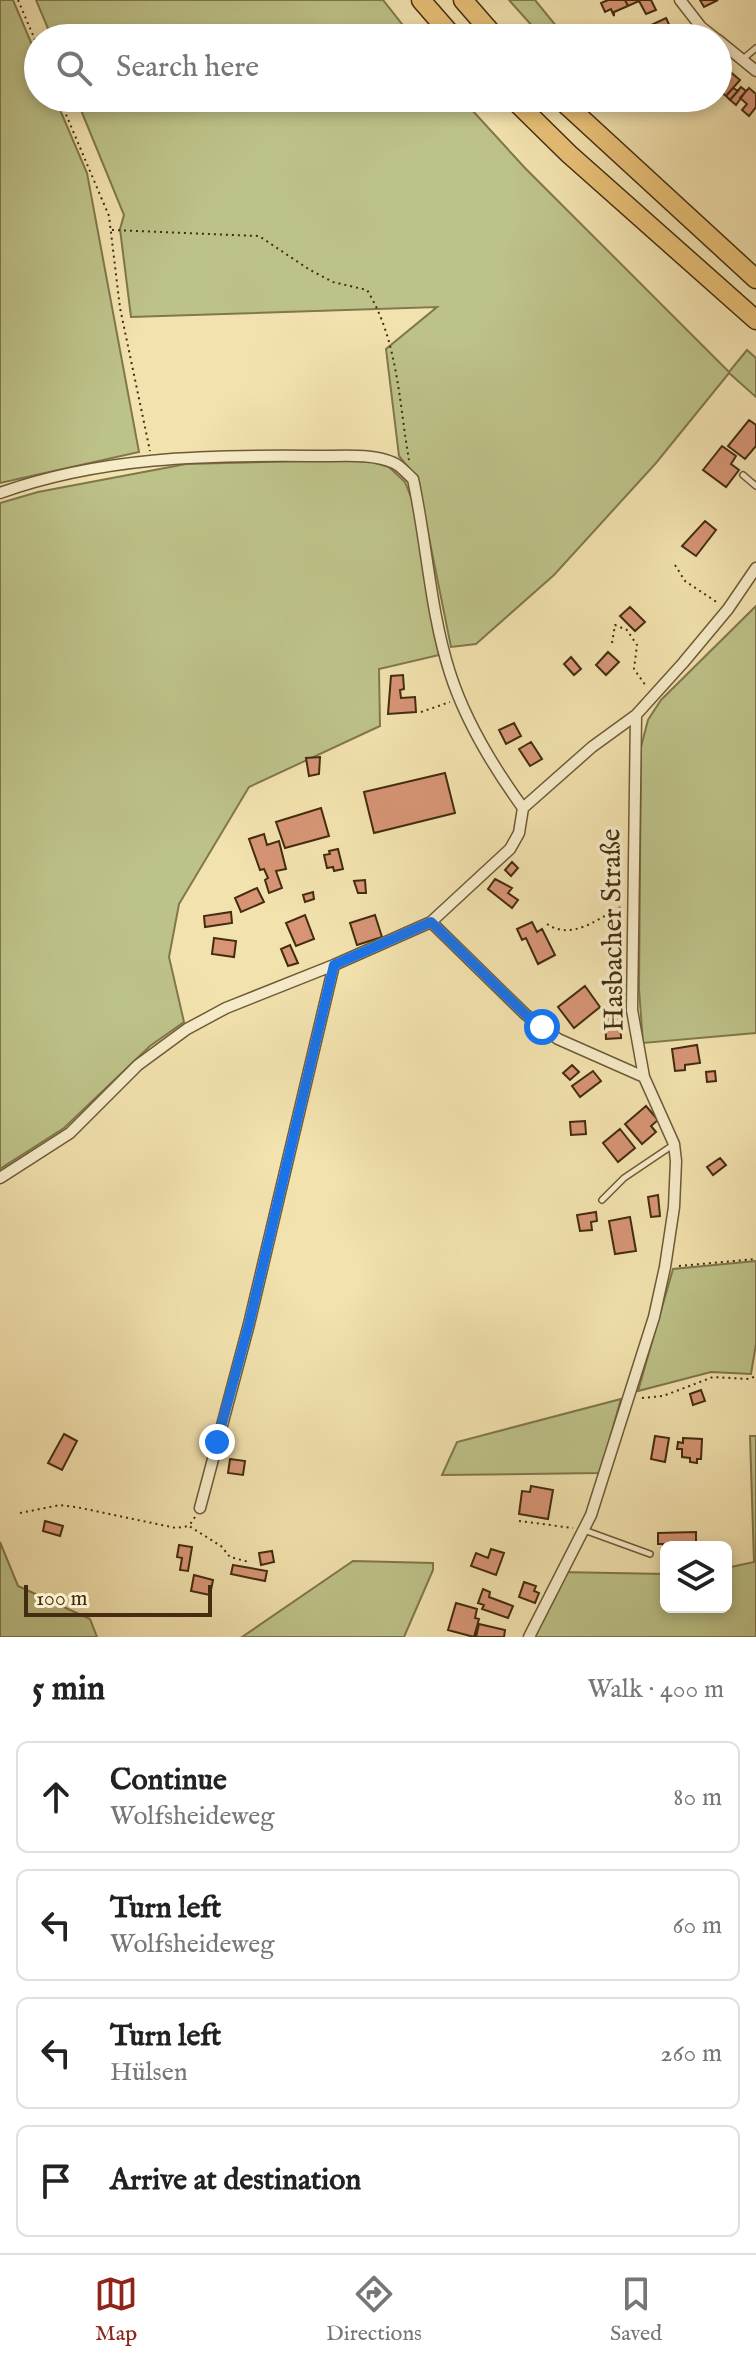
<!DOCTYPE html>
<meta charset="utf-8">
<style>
:root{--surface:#fff;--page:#f6f6f6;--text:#222;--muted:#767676;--line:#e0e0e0;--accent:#8f2418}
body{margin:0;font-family:"IM FELL English",serif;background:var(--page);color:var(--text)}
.controls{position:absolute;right:24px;bottom:24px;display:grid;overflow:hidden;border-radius:12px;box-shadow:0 4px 12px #0003}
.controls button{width:72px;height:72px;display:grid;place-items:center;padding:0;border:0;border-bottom:2px solid var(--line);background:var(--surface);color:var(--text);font:40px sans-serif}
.scale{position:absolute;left:24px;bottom:20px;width:188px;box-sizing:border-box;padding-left:8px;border:4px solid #432c0f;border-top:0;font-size:22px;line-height:28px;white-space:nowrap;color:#432c0f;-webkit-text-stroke:6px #f7ecca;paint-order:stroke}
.stop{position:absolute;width:24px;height:24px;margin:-18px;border:6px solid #1a73e8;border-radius:50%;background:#fff}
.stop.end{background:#1a73e8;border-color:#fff;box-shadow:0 2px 8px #0008}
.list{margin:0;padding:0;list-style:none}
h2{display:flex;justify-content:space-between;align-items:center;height:104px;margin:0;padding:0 32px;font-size:34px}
h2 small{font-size:26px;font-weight:400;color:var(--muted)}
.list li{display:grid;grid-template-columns:52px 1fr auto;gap:24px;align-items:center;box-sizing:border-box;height:112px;margin:0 16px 16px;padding:0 16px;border:2px solid var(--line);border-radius:12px}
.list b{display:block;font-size:30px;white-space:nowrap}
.list p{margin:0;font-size:26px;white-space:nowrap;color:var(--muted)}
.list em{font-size:26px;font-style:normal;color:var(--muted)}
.icon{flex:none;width:44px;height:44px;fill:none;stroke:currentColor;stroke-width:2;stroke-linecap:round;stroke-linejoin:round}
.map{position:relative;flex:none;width:756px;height:1637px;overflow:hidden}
.search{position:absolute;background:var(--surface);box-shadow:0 4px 12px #0003;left:24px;right:24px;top:24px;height:88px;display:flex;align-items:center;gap:20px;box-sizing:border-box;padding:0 28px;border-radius:44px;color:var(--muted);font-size:30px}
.sheet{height:616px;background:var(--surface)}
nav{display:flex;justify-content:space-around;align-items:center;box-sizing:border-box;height:112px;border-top:2px solid var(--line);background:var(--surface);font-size:22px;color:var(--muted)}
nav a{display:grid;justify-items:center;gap:4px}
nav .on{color:var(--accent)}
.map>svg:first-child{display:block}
.green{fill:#bdc288;stroke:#80774c;stroke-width:2}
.building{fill:#d79575;stroke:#432c0f;stroke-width:2}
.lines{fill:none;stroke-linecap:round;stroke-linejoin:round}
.lane-casing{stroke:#6f5a37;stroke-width:8}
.street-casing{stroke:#6f5a37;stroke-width:13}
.highway-casing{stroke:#432c0f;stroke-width:21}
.path{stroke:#432c0f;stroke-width:2;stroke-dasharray:2 4;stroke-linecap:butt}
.lane{stroke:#f7ecca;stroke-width:5}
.street{stroke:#f7ecca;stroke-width:10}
.highway{stroke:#e9c177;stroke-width:18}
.route{stroke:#1a73e8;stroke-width:10}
.labels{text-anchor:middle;stroke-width:7;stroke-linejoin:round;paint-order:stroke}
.street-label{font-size:28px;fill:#432c0f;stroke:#f7ecca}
</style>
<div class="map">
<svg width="756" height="1637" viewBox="0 0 756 1637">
<rect width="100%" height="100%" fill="#f2e2ae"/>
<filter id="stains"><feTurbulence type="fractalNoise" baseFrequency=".0025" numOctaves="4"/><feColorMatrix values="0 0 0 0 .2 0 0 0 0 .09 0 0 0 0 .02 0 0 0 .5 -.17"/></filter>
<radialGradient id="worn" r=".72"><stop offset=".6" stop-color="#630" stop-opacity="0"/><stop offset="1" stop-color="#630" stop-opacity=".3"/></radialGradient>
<path class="green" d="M0,0H13L38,59V98H55L87,173L139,452L0,483Z
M36,0H383L413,38H52Z
M509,0H535L566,38H543Z
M76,98H461L525,168L729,372L747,350L756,358V397L729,373L656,463L554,575L476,644L451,647L419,488L412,472L399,456L386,349L437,307L131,317L120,229L124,215Z
M343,460L373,462L389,467L405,482L415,507L439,655L379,669L380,726L249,787L179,904L169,957L184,1022L150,1046L64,1128L0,1169V503L38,492L186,464Z
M756,606V1033L643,1043L639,989L641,747L648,720L661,700Z
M756,1261V1344L751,1374L711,1372L638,1391L673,1269Z
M621,1399L600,1473L442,1475L457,1442Z
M750,1436H756V1637H524L559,1572L666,1574V1607H726V1568L754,1562Z
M0,1542L18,1586L90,1619L97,1637H0Z
M353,1561L433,1563V1570L404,1637H242Z"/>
<path class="building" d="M608,0H625L628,6L614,12V16L611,9L605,12L601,3Z
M625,0H651L656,10L646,14L639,1L628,6Z
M700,0H718L704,7Z
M666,18L673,33L655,38L649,26Z
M728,70L740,80L726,96L718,90V82Z
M741,87L746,91L736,105L730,100Z
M733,88L738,91L730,100L726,96Z
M749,88L756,94V107L749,116L742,110L747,104L740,98Z
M749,420L756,425V446L745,459L728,446Z
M722,446L736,456L731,464L739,470L726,487L703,470Z
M705,521L716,530L696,556L682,546Z
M630,607L645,622L635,631L620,616Z
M608,652L619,662L606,675L596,665Z
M571,657L581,669L574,675L564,664Z
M403,675L404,689L400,690L401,698L415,697L416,712L388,714L391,676Z
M514,723L521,736L506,744L499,730Z
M531,742L542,759L530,766L519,749Z
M320,757L319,774L309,776L306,758Z
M445,773L455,813L374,833L364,792Z
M321,808L329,836L285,848L276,822Z
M264,834L267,845L279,841L286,869L276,871L282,888L269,893L265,880L268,878L264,869L260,870L249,839Z
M338,849L343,869L334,871L333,867L327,868L324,855L330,854L329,851Z
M512,862L518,868L511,876L505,870Z
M495,879L512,888L508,893L518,900L512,908L488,889Z
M365,880L366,893H358L354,881Z
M257,888L264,902L241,912L235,898Z
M313,892L314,899L305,902L303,895Z
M231,912L232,923L205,927L204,916Z
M305,915L314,939L296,946L286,923Z
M375,915L382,937L357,945L350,923Z
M532,922L537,932L542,929L555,955L538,964L526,938L522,940L517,929Z
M214,938L236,941L234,957L212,954Z
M290,945L298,963L288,966L281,949Z
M585,986L600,1007L574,1028L558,1007Z
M620,1016L621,1038L606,1039L605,1017Z
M697,1045L700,1063L685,1065V1070L675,1071L672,1049Z
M572,1065L579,1072L570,1080L563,1073Z
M593,1071L601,1081L580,1097L572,1086Z
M715,1071L716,1081L707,1082L706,1072Z
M646,1106L658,1120L651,1126L656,1132L642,1144L625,1124Z
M585,1121L586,1134L571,1135L570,1122Z
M620,1129L635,1148L618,1162L603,1143Z
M720,1158L726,1165L713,1175L707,1167Z
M658,1195L660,1216L651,1217L648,1197Z
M596,1212L597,1221L591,1222L592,1230L580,1231L577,1215Z
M630,1217L636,1251L615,1254L609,1221Z
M701,1390L705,1401L693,1405L690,1394Z
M64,1434L77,1441L62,1470L48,1463Z
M655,1436L669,1438L665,1462L651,1459Z
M683,1438L702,1439L701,1459H697V1463L690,1462V1458L682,1457V1449H677L678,1442L683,1443Z
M230,1459L245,1461L243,1475L228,1473Z
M531,1486L553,1490L548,1519L519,1514L522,1491L530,1492Z
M45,1521L63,1526L60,1536L43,1531Z
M696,1532V1542H687L688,1547H666V1555H663V1544H658V1533Z
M179,1545L192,1547L188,1571L180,1570L182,1558L177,1557Z
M491,1549L504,1553L496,1575L471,1566L476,1553L488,1558Z
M272,1551L274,1562L261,1565L259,1553Z
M233,1565L267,1571L265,1581L231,1574Z
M194,1575L213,1580L210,1595L191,1591Z
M524,1582L536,1586L534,1591L539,1593L535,1603L519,1597Z
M483,1589L490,1592L489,1597L513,1606L508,1618L482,1609L484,1605L478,1603Z
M456,1603L477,1609L475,1618L479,1619L474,1637L448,1630Z
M479,1624L505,1630L504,1637H476Z"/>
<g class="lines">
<g class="lane-casing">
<path id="lane" d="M743,59L756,48
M743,475L756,486
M602,1200L624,1178L673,1145
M584,1530L650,1554"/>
</g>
<g class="street-casing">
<path id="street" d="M680,0L701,27L715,38
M718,40L756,71
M0,493C101,457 204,455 309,456C335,457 370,452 394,463C401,466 407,474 413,479C427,543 430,611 450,673C465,720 494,768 523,808
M431,922L525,1014L558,1039L644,1077
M0,1178L70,1133L138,1065L187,1029L226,1008L334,965L431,922L510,849L519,833L523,808L592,747L636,715L683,663L728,609L756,568
M200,1508L249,1324L334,965
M529,1637L591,1515L654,1317L665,1267L674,1207L676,1161L674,1144L644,1077L632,1010L636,715"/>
</g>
<g class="highway-casing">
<path id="highway" d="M421,0L454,38
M463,0L496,38
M512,98L569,154L756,320
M559,98L756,279"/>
</g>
<path class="path" d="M18,0L38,47
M59,98L109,216L120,308L150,451
M112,230L259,236L310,270L333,282L367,290C398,340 399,403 409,460
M675,565L685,581L718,603
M612,643L615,625L627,630L637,645L634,669L646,686
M421,712L450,702
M547,924C572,941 597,919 621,907
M679,1266L756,1259
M642,1398L663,1396L713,1377L749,1379L756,1376
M20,1513L60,1505L76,1507L176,1528L189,1526
M195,1517L189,1526L221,1546L230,1557L249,1562
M519,1521L573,1528"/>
<use href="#lane" class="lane"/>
<use href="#street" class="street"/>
<use href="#highway" class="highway"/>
</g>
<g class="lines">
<path class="route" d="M217,1442L249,1324L334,965L431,922L525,1014L542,1027"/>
</g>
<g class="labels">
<g class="street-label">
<text transform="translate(611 930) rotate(-91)" y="10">Hasbacher Straße</text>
</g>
</g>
<rect width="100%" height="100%" filter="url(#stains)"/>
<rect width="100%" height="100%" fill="url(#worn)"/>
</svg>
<div class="controls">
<button><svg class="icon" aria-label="layers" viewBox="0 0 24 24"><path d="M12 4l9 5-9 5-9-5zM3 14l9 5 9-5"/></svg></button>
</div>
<div class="scale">100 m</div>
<div class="stop" style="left:542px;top:1027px"></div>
<div class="stop end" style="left:217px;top:1442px"></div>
<div class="search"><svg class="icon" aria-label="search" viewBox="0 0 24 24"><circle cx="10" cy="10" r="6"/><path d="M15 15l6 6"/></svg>Search here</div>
</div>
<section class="sheet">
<h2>5 min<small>Walk · 400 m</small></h2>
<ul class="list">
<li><svg class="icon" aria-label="ahead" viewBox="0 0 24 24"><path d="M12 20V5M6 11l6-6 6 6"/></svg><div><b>Continue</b><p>Wolfsheideweg</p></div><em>80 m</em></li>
<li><svg class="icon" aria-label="left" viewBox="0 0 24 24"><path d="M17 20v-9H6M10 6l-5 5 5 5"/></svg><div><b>Turn left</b><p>Wolfsheideweg</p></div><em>60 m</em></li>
<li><svg class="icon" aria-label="left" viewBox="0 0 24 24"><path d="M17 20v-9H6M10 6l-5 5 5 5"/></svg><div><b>Turn left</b><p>Hülsen</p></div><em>260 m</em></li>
<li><svg class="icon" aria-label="arrive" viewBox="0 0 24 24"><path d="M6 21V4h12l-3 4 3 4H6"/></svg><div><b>Arrive at destination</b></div></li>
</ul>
</section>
<nav>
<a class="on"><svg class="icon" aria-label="map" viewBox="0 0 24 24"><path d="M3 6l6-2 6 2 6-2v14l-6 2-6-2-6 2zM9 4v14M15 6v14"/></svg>Map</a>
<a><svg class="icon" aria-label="directions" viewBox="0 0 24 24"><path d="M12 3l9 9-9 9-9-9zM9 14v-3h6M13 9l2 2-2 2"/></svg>Directions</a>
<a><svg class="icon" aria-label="saved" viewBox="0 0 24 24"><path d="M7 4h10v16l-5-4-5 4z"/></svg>Saved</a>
</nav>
